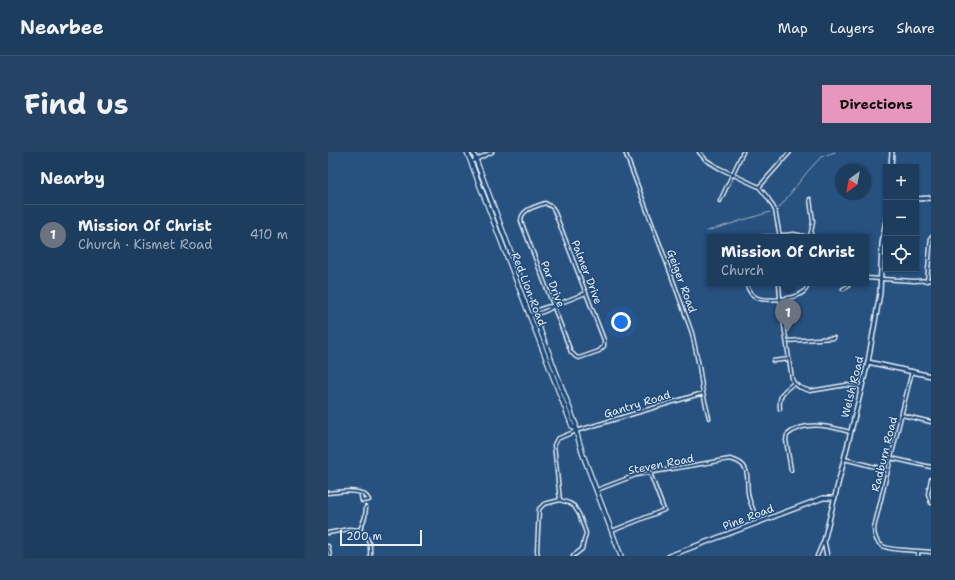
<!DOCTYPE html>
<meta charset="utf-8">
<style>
:root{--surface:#1d3d5f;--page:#254465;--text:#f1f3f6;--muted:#a0aebd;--line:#3b5674;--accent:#e797bd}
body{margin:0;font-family:"Shantell Sans",sans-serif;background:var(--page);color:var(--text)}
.controls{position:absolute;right:12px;top:12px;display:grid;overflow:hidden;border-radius:0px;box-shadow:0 1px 3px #0004}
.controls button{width:36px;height:36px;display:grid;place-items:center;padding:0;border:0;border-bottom:1px solid var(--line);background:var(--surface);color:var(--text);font:20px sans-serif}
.compass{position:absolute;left:507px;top:12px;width:36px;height:36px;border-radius:50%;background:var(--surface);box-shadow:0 1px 3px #0004;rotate:212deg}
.scale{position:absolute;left:12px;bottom:10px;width:82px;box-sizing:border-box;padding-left:4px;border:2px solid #e8f1f8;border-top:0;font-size:11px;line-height:14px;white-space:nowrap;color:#e8f1f8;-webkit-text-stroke:3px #1f4a7a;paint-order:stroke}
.you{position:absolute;left:293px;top:170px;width:14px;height:14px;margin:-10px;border:3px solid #fff;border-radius:50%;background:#1a73e8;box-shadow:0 0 0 6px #1a73e833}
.badge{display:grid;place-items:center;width:26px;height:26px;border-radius:50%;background:var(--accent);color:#fff;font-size:13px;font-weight:700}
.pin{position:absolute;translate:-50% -33px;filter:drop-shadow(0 1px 2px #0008)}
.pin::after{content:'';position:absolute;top:21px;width:14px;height:12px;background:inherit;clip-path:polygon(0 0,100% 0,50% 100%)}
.popup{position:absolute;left:379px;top:82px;width:162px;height:52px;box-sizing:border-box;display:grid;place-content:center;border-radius:0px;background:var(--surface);filter:drop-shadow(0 1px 3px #0005);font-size:13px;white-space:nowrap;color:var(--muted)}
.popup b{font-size:15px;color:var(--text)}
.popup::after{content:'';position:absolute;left:50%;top:100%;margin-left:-8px;border:8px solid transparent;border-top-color:var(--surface)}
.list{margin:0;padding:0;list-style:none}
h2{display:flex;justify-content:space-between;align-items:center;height:52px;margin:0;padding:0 16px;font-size:17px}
h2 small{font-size:13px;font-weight:400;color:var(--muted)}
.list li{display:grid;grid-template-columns:26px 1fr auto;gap:12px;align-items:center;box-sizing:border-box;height:60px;padding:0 16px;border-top:1px solid var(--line)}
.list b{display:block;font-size:15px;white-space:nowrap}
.list p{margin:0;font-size:13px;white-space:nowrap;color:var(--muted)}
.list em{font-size:13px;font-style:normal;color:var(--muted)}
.icon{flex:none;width:22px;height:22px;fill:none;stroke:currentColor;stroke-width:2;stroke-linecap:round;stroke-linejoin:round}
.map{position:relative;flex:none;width:603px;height:404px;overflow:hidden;border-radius:0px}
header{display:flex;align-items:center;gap:24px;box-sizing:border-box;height:56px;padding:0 20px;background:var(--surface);border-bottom:1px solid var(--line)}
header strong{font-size:19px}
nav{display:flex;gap:22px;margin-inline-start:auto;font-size:14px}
.intro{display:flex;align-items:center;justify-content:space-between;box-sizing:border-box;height:96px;padding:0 24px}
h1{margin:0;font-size:28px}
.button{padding:10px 18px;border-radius:0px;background:var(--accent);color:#111;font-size:14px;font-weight:700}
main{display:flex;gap:24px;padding:0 24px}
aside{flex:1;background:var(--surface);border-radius:0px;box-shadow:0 1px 3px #0004}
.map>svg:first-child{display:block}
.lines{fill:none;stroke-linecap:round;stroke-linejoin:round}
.stream{stroke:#9db3c9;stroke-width:1}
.street-casing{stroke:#e8f1f8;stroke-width:5}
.secondary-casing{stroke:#e8f1f8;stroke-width:6}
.primary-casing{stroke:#e8f1f8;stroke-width:6}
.street{stroke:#1f4a7a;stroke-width:2}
.secondary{stroke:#1f4a7a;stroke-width:3}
.primary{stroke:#1f4a7a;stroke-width:3.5}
.labels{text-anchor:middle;stroke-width:3;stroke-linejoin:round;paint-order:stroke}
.street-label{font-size:11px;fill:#e8f1f8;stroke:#1f4a7a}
</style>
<header>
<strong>Nearbee</strong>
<nav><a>Map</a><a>Layers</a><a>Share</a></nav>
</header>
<div class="intro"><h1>Find us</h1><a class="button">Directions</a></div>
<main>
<aside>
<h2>Nearby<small></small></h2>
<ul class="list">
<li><span class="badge" style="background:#6b7280">1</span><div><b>Mission Of Christ</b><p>Church · Kismet Road</p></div><em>410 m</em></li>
</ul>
</aside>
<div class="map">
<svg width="603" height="404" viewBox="0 0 603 404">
<rect width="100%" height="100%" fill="#27517f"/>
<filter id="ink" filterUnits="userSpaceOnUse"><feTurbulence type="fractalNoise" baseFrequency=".025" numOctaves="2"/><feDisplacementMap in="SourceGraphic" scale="8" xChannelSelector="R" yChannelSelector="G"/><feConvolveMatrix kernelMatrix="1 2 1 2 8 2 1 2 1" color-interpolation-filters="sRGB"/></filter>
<g filter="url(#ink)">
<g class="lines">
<path class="stream" d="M451,56L480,19L493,5L507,0
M379,79L442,60"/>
<g class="street-casing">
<path id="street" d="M297,0L334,98L364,181L371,214L375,241L381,266
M371,0L378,8L391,16L431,35L440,46L447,58L452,85
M143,10L164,0
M431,35L462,0
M392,49L415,0
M217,51L224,55L226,58L276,188V194L271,199L251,206L248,205L243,200L193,69C193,57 207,55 217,51Z
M434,85L466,82L480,85
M482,85L485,70L482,47
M538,126L586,129L603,128
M599,129L603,85
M418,131C420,136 421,141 426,144C433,151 466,147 474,141C478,139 479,135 481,131
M451,131L452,147L464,227L466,231L471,235L482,239L518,233L533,235
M515,137L519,135L522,131
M206,162C210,157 219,154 225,154L258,141
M201,164C209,161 218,161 224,155
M459,189L506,186
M445,209L461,207
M584,219L546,376C546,397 561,397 577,398C586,399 594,399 603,400
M452,257C450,242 456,239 466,231
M574,263L603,270
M563,306L603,315
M516,307L559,318
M463,318L458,288L459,283C477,268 501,274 522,280
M603,327L600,342L603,351
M269,338L308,323L402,307C427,313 416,328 421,346C423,354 428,363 431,370
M0,341C11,340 36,335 41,348L34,349L33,344L34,341
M32,378L37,365L38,355
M284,379L336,358L322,321
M0,381L21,377L32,378C41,386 43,392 42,404
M0,394L2,404
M210,404L209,399L211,357L216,352L232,348
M245,404L254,397L258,381L251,362L246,354L241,351L232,348L226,293L229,287L248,279L375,241
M489,404L495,390
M590,404V399"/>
</g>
<g class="secondary-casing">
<path id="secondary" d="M563,15L564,0
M588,47L603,46
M540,210L603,224
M341,404L495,346H507
M499,404L496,389L540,210L552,141L554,92L558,68"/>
</g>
<g class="primary-casing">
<path id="primary" d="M139,0L244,274L248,279
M145,0L248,273V279L255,303L293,404"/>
</g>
<use href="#street" class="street"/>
<use href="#secondary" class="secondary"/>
<use href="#primary" class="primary"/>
</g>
</g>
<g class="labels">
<g class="street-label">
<text transform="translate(259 120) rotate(69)" y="4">Palmer Drive</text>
<text transform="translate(354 129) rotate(70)" y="4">Geiger Road</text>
<text transform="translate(225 132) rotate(69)" y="4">Par Drive</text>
<text transform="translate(201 137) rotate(69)" y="4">Red Lion Road</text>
<text transform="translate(524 235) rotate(-76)" y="4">Welsh Road</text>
<text transform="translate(309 252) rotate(-17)" y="4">Gantry Road</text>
<text transform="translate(556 302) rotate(-76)" y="4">Radburn Road</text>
<text transform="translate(333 312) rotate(-11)" y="4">Steven Road</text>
<text transform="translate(420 365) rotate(-21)" y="4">Pine Road</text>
</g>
</g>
</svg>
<div class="controls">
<button>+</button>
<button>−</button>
<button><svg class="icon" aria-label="locate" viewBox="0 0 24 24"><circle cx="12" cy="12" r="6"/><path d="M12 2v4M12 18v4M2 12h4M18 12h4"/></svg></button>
</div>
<svg class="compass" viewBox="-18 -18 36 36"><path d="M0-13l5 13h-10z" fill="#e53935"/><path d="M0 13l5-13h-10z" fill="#a0aebd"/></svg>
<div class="scale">200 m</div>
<div class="you"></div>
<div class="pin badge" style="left:460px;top:180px;background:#6b7280">1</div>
<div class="popup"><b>Mission Of Christ</b>Church</div>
</div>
</main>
